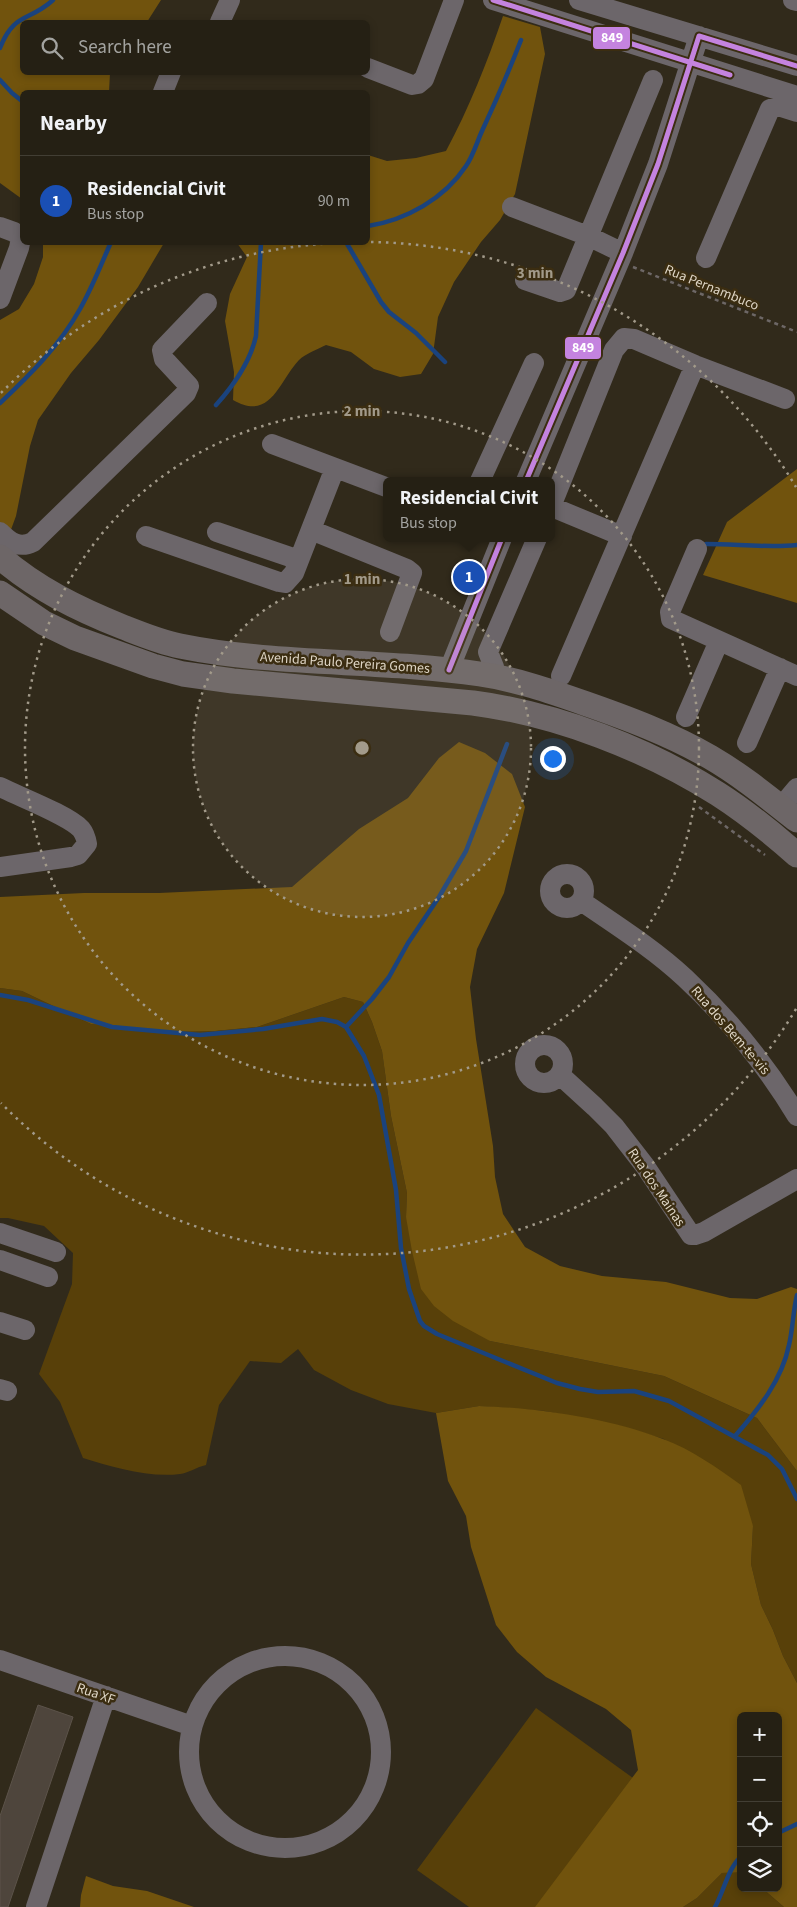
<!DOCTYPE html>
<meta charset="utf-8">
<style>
:root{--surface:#252014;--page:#312d22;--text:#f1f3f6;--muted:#a3a3a0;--line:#423e34;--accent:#0b8043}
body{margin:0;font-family:"Source Sans 3",sans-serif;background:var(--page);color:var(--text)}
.controls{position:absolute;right:15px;bottom:15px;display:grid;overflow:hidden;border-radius:8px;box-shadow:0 2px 8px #0003}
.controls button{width:45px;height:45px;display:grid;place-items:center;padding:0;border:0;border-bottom:1px solid var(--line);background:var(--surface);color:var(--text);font:25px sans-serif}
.you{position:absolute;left:552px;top:758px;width:18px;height:18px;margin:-12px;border:4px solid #fff;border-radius:50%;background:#1a73e8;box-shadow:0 0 0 8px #1a73e833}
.badge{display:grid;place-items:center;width:32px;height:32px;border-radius:50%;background:var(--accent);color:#fff;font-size:16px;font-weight:700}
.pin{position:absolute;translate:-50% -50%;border:2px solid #fff;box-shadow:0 1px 5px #0006}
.popup{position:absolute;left:383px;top:477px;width:172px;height:65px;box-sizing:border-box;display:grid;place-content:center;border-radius:8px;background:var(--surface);filter:drop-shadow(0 1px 4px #0005);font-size:16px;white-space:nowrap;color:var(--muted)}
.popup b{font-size:19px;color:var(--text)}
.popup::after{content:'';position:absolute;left:50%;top:100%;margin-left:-10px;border:10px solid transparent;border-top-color:var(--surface)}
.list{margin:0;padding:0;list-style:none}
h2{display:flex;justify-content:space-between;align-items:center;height:65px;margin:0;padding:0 20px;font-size:21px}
h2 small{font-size:16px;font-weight:400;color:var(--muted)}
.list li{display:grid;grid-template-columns:32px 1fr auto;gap:15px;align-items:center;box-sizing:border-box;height:90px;padding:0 20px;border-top:1px solid var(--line)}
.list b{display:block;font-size:19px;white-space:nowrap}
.list p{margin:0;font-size:16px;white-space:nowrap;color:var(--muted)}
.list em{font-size:16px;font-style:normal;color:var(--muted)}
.icon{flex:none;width:28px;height:28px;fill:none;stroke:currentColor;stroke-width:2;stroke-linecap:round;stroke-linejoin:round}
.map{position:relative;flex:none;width:797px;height:1907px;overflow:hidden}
.search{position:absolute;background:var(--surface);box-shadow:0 2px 8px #0003;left:20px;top:20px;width:350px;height:55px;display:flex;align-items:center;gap:12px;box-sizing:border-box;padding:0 18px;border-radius:8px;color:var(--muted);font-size:19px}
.panel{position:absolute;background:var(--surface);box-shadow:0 2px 8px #0003;left:20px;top:90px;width:350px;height:155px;border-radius:8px}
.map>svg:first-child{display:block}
.green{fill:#584009}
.forest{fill:#71530d}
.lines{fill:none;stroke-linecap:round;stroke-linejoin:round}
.stream{stroke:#1a437e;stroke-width:4.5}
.building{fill:#4e453c;stroke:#5c534a}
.path{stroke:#6d6766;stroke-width:2.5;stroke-dasharray:4 4;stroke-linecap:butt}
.minor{stroke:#6c666a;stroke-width:20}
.major{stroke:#6d6667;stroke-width:25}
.bus-1-casing{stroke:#3b2d11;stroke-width:9}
.bus-1{stroke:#c483df;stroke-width:5}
.ring{fill:none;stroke:#a29a8a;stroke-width:2.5;stroke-dasharray:2.5 5}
.labels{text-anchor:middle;stroke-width:5;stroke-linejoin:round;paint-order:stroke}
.street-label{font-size:14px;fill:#dfd6c6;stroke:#3b2d11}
.centre{fill:#a29a8a;stroke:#3b2d11;stroke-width:2.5}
.ring-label{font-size:15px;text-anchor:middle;font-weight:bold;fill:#a29a8a;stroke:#3b2d11;stroke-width:5;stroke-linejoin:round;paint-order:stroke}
.line-badge{stroke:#3b2d11;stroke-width:2}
.badge-label{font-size:14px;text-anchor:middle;font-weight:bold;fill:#fff}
</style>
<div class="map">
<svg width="797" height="1907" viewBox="0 0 797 1907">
<rect width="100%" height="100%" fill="#312a1b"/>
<path class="green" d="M0,988L22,991L91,1024L176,1032L215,1031L257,1027L344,997L363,1002L372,1022L382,1051L391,1116L407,1193L406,1217L490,1341L664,1376L757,1418L797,1471V1683L783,1656L773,1630L761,1605L751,1564L753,1526L664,1439L621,1426L545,1411L479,1406L436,1413L388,1404L351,1390L314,1370L298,1349L281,1363L250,1361L219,1405L206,1465C197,1467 188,1473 180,1474C148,1478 113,1467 83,1458L60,1402L39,1374L72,1284L73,1253L44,1226L8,1218H0Z
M536,1708L633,1778L538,1907H469L417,1870Z
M739,1871L741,1872V1888H762L784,1907H683L697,1898L722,1873Z"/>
<path class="forest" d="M0,0H161L147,22H22V72L110,73L109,92H22V199L0,183Z
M503,16L540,27L545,54L515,194L500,220L481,242L454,282L438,317L433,354L421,374L400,377L374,369L351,352L326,345C318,349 305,354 299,360C279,381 271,422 233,400L234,372L225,321L230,294L247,257L237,243L368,242V155L387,161L416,158L446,151C469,108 487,63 503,16Z
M43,243H164L138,287L99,340L71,373L38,420L30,446L16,516L9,535L0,528V320L19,309L34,284L43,257Z
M797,469V603L703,575L727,522Z
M459,742L485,753L512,774L525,807L504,893L477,949L470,987L476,1039L493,1146L495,1177L503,1214L525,1247L560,1266L602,1276L666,1282L730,1298L757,1299L791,1287L797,1289V1471L757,1418L664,1376L490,1341L453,1321L434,1306L421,1289L412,1251L406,1217L407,1193L391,1116L382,1051L372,1022L363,1002L344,997L257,1027L215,1031L176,1032L91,1024L22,991L0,988V897L84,893H159L292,887L359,829L408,798L439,758Z
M479,1406C537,1408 608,1418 663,1439C691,1449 717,1468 741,1485L753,1526L751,1564L761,1605L773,1630L783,1656L797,1683V1907H784L762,1888H778V1716H741V1872L722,1873L697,1898L683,1907H535L638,1770L631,1730L606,1709L546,1677L517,1652L496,1625L471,1547L466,1516L448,1481L436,1413Z
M86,1876L113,1886L147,1891L194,1907H80L81,1895Z"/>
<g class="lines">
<path class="stream" d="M0,48C14,12 29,22 53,0
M0,80L12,93L22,101
M368,226C406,220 444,199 466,166C473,156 477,142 482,131C496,101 509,71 521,40
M346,242L381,302L389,312L416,333L445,362
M0,403C30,375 60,345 80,309C92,288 101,265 111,242
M216,405C234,385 250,363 256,336L261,242
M706,544C736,544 767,548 797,545
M0,995L28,1000L112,1027L200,1035L263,1029L322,1019L337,1022L346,1027L364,1056L379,1095L396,1190L401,1248L409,1289L420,1321L424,1326L437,1334L557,1383L580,1389L598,1392L634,1391L669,1401L768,1455L782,1469L797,1499
M346,1027L372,999L389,977L408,943L439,897L466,851L507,744
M735,1436C758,1410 782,1380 789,1345C793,1328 793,1311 797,1295
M778,1833L797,1824
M715,1907C723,1893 729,1866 741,1857"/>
</g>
<path class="building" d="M38,1705L73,1717L8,1907H0V1816Z"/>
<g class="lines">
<path class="path" d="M633,267L797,332
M699,807L765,855"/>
<path class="minor" d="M493,0L797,96
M579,0L797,66
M793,0L797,1
M220,22L230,0
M368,68L412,85L418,84L424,79L454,0
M163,92L171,72
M512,207L588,236L623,253
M0,227L14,232L21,238L19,248L0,299
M706,258L770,109L778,106L797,112
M525,280L560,292L566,290L653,80
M272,444L386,487
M480,481L534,363
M526,481L623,253L658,164L699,36
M552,504L614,350L624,338L634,339L695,365L785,399
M552,507L622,536
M311,530L407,569L412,573L390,632
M0,532C10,542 19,549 33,542L186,393L189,386L164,359L162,350L207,303
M217,532L299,560
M146,536L279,582L285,583L294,573L335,468
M697,549L670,612L671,619L797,676
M449,670L502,538
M493,676L494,667L488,652L537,538
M561,676L695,365
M686,717L719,641
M747,743L780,668
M0,787C20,797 68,815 81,829C85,834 86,838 87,844L78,855L71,857L0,867
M781,807L797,788
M550 891a17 17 0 1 1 34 0a17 17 0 1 1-34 0Z
M581,901C616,925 654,949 685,978C729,1019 766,1065 797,1116
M525 1064a19 19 0 1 1 38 0a19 19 0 1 1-38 0Z
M560,1075L595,1107L614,1126L645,1166L691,1235H695L704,1232L797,1179
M0,1233L56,1252
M0,1260L48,1277
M0,1322L25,1330
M0,1389L7,1391
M189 1752a96 96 0 1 1 192 0a96 96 0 1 1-192 0Z
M0,1660L192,1726
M36,1907L106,1696"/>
<path class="major" d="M0,557C37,589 78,609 123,627C141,634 160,642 180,646C278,666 381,659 480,674C515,679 550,691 584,703C627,718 670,734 710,757C741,775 769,798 797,820
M0,593L44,623L75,638L153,666L183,674L233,681L473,703C557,714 647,749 718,794C746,812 772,833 797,855"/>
<g class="bus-1-casing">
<path id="bus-1" d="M493,0L730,75
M526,481L623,253L658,164L699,36L797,66
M449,670L502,538"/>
</g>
<use href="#bus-1" class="bus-1"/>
</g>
<circle cx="362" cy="748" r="169" fill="#a29a8a" fill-opacity=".12"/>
<g class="ring">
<circle cx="362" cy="748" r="169"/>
<circle cx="362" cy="748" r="337"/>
<path d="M796 1009A506 506 0 0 1 1 1103M1 393A506 506 0 0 1 336 243M371 242A506 506 0 0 1 796 487"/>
</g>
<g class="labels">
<g class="street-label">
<text transform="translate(712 287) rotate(22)" y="5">Rua Pernambuco</text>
<text transform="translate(345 662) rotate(4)" y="5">Avenida Paulo Pereira Gomes</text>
<text transform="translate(731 1030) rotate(49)" y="5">Rua dos Bem-te-vis</text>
<text transform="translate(657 1187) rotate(56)" y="5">Rua dos Mainas</text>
<text transform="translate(96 1693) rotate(19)" y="5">Rua XF</text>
</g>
</g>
<circle cx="362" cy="748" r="8" class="centre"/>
<g class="ring-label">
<text x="535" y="278">3 min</text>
<text x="362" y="416">2 min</text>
<text x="362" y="584">1 min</text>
</g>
<g class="line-badge">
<rect x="592" y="26" width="39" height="24" rx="5" fill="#c483df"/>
<rect x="564" y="336" width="38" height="24" rx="5" fill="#c483df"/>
</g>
<g class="badge-label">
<text x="612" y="42">849</text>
<text x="583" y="352">849</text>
</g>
</svg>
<div class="controls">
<button>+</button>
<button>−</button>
<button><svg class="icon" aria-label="locate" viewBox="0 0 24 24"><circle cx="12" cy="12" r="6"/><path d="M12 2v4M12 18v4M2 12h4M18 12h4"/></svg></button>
<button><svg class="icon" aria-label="layers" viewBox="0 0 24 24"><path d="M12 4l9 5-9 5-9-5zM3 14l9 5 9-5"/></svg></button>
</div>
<div class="you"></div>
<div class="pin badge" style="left:469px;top:577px;background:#1a4fb4">1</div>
<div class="popup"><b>Residencial Civit</b>Bus stop</div>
<div class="search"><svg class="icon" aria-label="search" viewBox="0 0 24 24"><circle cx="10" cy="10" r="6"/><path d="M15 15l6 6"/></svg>Search here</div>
<section class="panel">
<h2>Nearby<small></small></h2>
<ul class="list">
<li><span class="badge" style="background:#1a4fb4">1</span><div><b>Residencial Civit</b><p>Bus stop</p></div><em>90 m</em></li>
</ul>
</section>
</div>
